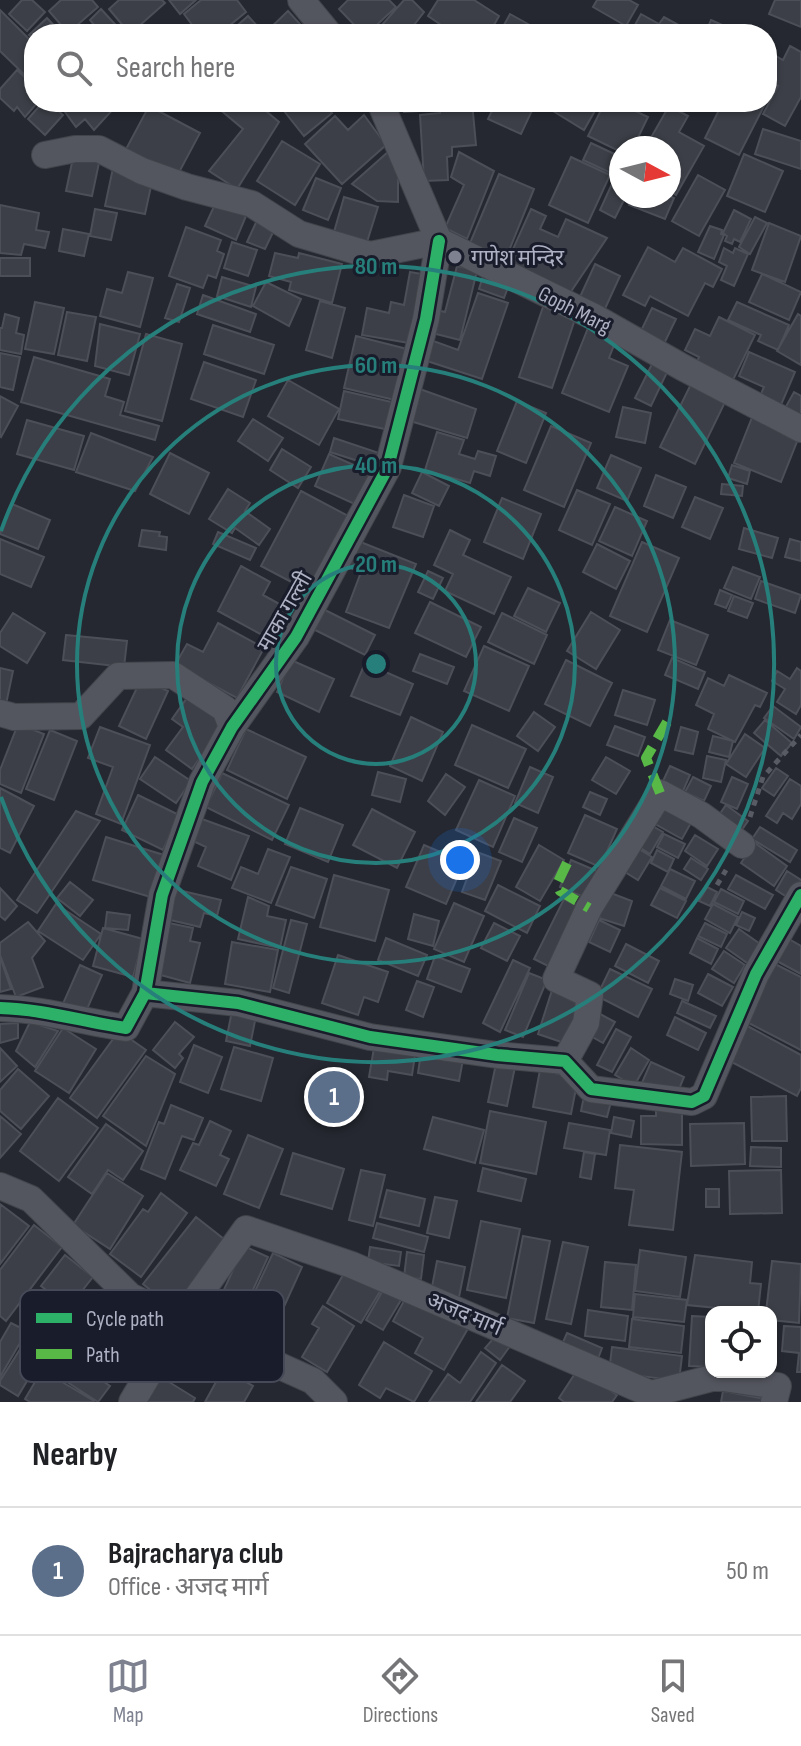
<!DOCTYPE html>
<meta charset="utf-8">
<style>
:root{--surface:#fff;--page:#f2f2f2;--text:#202124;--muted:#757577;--line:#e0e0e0;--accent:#7d8190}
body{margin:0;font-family:"Sofia Sans Condensed","Noto Sans Devanagari",sans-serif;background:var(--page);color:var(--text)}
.controls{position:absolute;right:24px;bottom:24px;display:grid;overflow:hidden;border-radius:16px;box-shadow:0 2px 6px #0004}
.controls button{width:72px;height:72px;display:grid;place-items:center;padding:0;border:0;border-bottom:2px solid var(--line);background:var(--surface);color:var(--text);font:40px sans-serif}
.compass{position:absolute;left:609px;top:136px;width:72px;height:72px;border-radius:50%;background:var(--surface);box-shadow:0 2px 6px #0004;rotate:97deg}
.you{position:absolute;left:460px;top:860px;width:28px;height:28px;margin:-20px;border:6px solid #fff;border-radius:50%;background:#1a73e8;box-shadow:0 0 0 12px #1a73e833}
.badge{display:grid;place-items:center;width:52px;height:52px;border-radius:50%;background:var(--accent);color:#fff;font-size:26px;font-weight:700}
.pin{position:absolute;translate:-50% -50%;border:4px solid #fff;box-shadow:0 2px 8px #0006}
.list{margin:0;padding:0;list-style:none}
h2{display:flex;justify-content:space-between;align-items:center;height:104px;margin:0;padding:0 32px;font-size:34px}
h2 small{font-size:26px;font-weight:400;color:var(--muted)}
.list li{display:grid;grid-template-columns:52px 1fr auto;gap:24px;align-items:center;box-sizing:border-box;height:128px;padding:0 32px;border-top:2px solid var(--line)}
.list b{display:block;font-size:30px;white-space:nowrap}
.list p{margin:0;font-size:26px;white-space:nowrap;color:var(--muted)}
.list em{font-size:26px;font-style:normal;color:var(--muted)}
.icon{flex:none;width:44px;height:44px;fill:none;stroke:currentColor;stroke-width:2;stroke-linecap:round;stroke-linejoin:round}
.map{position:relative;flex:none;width:801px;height:1402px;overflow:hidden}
.search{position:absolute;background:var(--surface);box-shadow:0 2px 6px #0004;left:24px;right:24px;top:24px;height:88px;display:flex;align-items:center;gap:20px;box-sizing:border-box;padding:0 28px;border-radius:32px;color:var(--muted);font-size:30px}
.sheet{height:232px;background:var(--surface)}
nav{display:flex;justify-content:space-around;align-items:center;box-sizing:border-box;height:112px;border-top:2px solid var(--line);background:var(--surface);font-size:22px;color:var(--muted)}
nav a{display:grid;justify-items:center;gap:4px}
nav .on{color:var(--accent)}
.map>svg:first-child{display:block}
.building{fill:#3c3f47;stroke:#4c4f58;stroke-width:2}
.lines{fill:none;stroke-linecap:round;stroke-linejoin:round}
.street-casing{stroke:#42444b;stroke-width:28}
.path{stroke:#585b63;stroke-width:5;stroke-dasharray:6 6;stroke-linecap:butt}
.street{stroke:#54565f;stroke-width:26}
.quiet{stroke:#58b947;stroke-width:10;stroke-dasharray:20 10;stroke-linecap:butt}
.cycleway-casing{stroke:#191c2a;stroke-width:17}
.cycleway{stroke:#2db169;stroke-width:12}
.ring{fill:none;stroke:#277f7b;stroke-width:4}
.poi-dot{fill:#7d8190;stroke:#191c2a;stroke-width:3}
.labels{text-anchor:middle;stroke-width:6;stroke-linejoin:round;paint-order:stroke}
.poi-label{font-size:22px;fill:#adb1c3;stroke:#191c2a;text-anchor:start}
.street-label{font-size:22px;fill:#adb1c3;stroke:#191c2a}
.key{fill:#191c2a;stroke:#454958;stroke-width:2}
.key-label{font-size:22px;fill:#adb1c3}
.centre{fill:#277f7b;stroke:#191c2a;stroke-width:4}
.ring-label{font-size:24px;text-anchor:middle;font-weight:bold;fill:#277f7b;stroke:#191c2a;stroke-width:6;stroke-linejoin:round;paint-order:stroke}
</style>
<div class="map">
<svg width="801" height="1402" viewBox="0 0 801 1402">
<rect width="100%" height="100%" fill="#252830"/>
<path class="building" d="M22,0H32L45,12L27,31L9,14Z
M61,0H92L98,7L68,33L49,11Z
M119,0H162L165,3L130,34L109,9Z
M169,0H196L180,14Z
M201,0H237L246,12L219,34H199L184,14Z
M348,0H389L396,7L367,34H363L339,9Z
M404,0H412L424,12L407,34H374Z
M438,0H474L499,16L489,34H440L444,27L428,16Z
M597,0H629L638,5L626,26L593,7Z
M775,0H801V27L769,14Z
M101,9L124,34H87L95,26L90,20Z
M0,10L34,44V84L0,51Z
M288,11L309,34H264Z
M510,14L546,34H499Z
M641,14L659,24L664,17L695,34H635L631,32Z
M248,16L261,30L257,34H228Z
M47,18L62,34H34V39L29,35Z
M711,20L742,34H705Z
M790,46L801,52V97L785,126L763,114L778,86L767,80V51L783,60Z
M17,70L34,86L30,92L34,95V102H38L25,117L17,107L14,111L0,98V89Z
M43,102H48L63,115L45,135L28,119Z
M70,102H115L117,105L94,130L85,119L76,127L63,109Z
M211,102H273L266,111L279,122L237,189L209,171L243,129Z
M295,102H323L332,113L304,136L284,111Z
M403,102H434L435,110L404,112Z
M440,102H472L476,145L452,147V156L447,157L448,180L424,181L420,115L440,113Z
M496,102H536L521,134L488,119Z
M551,102H600L584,130L548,108Z
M605,102H616L648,117L633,148H621V152L588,136Z
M723,102H766L739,155L705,138Z
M149,106L200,133L176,178L125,151Z
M669,106L688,116L679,132L704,146L676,195L669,190V148H645Z
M364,115L386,145L342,184L305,144L335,116L348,130Z
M763,129L801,141V169L755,154Z
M282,141L320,164L295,205L257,181Z
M591,143L621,157L613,174L583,160Z
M389,151L398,177V202L377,201L352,184Z
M459,152L494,171L467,239L445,228L464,185L451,177Z
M74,153L100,158L92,196L66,191Z
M744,154L783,171L765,212L727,196Z
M571,157L610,175L588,223L549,205Z
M113,168L153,177L145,214L105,206Z
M499,174L534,189L506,258L470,243Z
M616,175L621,178V196H626L615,218L600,210Z
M698,175L725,190L699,236L672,221Z
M316,178L341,188L328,220L303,210Z
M632,196H669L674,198L665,219L629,205Z
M344,197L378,207L367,242L334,232Z
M216,202L246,216L236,240L205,226Z
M0,205L39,213L36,230L49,232L45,248L24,244L21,255L0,253Z
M95,209L117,213L111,240L90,236Z
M531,209L546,216L540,229L558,237L566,219L607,238L568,296L505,267Z
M734,210L751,219L740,242L734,239L732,244L725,241L727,236L723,233Z
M259,216L277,224L265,249L247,242Z
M755,217L767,223L750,254L739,247Z
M769,223L801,236L785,282L752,270Z
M710,226L722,230L721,234L724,235L714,259L698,252Z
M186,227L221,240L217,251L224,254L216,278L208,275L203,288L169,276Z
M63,229L89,234L84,256L59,251Z
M232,242L257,250L248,276L224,268Z
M648,247L675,262L683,248L722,269L713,287L705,283L688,316L650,296L645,306L623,295Z
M724,248L733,253L735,248L748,254L734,286L721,280L727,266L719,262Z
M275,253L298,258L299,253L342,264L332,303L289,290L291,282L269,276Z
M0,258H30V276H0Z
M595,264L620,276L604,311L579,299Z
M457,266L477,271L460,340L432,333L437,310L445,312Z
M128,272L153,278L140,327L100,316L107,289L122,293Z
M410,272L428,275L415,344L362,335L367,308L389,313L391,302L404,305Z
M484,273L510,282L504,298L479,289Z
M762,274L801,292L789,320L749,302Z
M222,277L256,287L251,307L217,296Z
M266,282L301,299L289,326L253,306Z
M177,284L190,288L179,322L165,318Z
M478,293L508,303L482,379L421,359L428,339L458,350Z
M203,295L256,314L250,332L197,314Z
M320,301L345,308L332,358L306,350Z
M35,302L64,308L54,354L25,349Z
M737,302L789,325L778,350L758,341L761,335L728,320Z
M544,304L576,316L552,388L519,377Z
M652,308L676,319L663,346L639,335Z
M67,312L96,317L87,361L58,355Z
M5,314L19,318L16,333L24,335L21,354L0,350V328H2Z
M798,314L801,316V365L777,351Z
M719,317L755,335L732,382L696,364L699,357L685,350L695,329L710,336Z
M100,324L140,334L129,375L95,366Z
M213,325L274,345L264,374L204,354Z
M588,328L616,340L609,358L628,366L609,412L562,393Z
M146,334L182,344L162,421L125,411Z
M356,336L411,350L399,401L344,388Z
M749,352L795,372L778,412L757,403L764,387L739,376Z
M0,353L20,357L13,390L0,387Z
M34,357L110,379L105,396L124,402L120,415L159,426L155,440L21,402Z
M655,358L670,366L651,406L635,398Z
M204,362L256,380L243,417L191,399Z
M288,380L339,409L319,445L268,416Z
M692,382L727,398L695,464L660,447Z
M417,388L476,409L467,438L410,421Z
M344,391L400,404L394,431L338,419Z
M794,392L801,396V422L783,412Z
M0,396L18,406L1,437L0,436Z
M517,401L546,413L526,463L497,451Z
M623,407L651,413L645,443L616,437Z
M753,415L800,434L781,482L734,463Z
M253,419L283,438L268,461L238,441Z
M27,420L84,436L74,470L17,454Z
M551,426L591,443L564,507L524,490Z
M437,432L464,440L459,454L475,459L478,451L496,456L490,476L474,471L470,483L425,470Z
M91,433L153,457L135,491L76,472Z
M334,438L385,455L380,468L330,452Z
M282,449L311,467L298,488L270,470Z
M170,453L209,473L189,514L150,494Z
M329,454L374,474L359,506L315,486Z
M611,455L641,468L627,501L597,488Z
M732,465L750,471L747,484L728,478Z
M422,472L449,486L439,506L412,493Z
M656,475L686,487L673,518L644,506Z
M722,484L743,486L742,496L721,494Z
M228,489L250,503L245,511L270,529L259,545L235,528L232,533L209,519Z
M577,490L610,504L592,545L559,530Z
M301,491L352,518L312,593L261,566Z
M404,495L434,506L423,537L393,527Z
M695,497L723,508L710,539L682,527Z
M502,498L541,514L523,559L484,542Z
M12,504L50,520L38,549L0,534Z
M615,507L647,521L632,556L599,541Z
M744,528L778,538L772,558L739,549Z
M142,530L160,532L159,536L167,537L166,550L139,546Z
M450,530L470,540L463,555L511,577L494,614L445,591L453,574L434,565Z
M218,532L256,548L250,560L213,544Z
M0,539L44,557L31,587L0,574Z
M353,539L416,564L389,628L346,612L361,572L342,565Z
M790,539L801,542V561L785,557Z
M642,542L679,558L647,632L610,616Z
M597,544L630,561L616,589L583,572Z
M241,566L270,582L263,595L292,611L275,642L218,611Z
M733,567L760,577L751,599L724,588Z
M428,571L443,578L433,599L418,592Z
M761,581L801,595L795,613L755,599Z
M528,588L560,603L546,632L514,616Z
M720,590L732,595L726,608L715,604Z
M734,596L753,603L747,618L728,611Z
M430,602L481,627L466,657L415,633Z
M323,609L375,635L365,655L313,629Z
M591,612L620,630L596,669L567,651Z
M13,613L45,633L27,663L0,646V633Z
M502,613L547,635L534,664L488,642Z
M670,620L708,635L696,665L658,650Z
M218,623L264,648L237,698L175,665L187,644L203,652Z
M66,635L127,641L124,667L63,660Z
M484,646L529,666L509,711L464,691Z
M420,654L454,667L447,684L413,671Z
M672,658L705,672L698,689L665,675Z
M291,660L334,679L319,712L277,692Z
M566,660L612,683L590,726L545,704Z
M365,663L413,684L400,715L351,696Z
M0,668L13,671L5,709L0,708Z
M797,668L801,671V705L796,714L777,702L785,689L772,681L777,671L790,679Z
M729,675L767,693L760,707L755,705L735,742L708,729L714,714L696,705L708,678L724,686Z
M141,679L168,691L146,739L119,726Z
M623,690L655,700L647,725L615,715Z
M189,695L226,722L192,769L166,750L183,727L172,719Z
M773,706L801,727L794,739L764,718Z
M534,712L555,727L538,751L517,736Z
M411,717L443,732L422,781L390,766Z
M765,720L792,743L781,756L754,733Z
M18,724L44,734L21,793L0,784V770Z
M472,725L526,749L508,788L455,765Z
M615,726L645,737L638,756L607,745Z
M100,727L150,745L121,824L96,814L113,767L88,758Z
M681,727L698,732L693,754L675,750Z
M246,729L306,757L287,799L227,770Z
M50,730L77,741L54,800L26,789Z
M745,734L765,748L746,777L726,764Z
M713,736L733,741L729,757L709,752Z
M707,756L726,760L721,782L703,778Z
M155,757L191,781L176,803L140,779Z
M606,757L630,771L616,794L592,780Z
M670,766L690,775L683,791L663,781Z
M530,767L553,777L538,813L515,803Z
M776,768L788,776L774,796L762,788Z
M378,772L406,779L400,802L372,795Z
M222,773L289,805L272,840L206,807Z
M446,774L465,787L445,815L428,801Z
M693,777L711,786L704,801L685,792Z
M732,777L748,784L737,809L721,802Z
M790,779L801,786V804L792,819L783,813L777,823L766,816Z
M479,780L515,796L493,847L456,830Z
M0,788L34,806L10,853L0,848Z
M590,792L607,799L600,815L583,807Z
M138,795L179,815L163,850L122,830Z
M658,802L692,821L682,839L648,820Z
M726,805L748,821L739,834L717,818Z
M300,808L343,825L328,862L285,844Z
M372,809L415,832L397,868L353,845Z
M76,811L100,821L37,913L17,900Z
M585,815L617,829L600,867L568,853Z
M514,818L537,828L522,862L499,852Z
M202,819L249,836L231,880L198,866L206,847L193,841Z
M649,824L663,832L650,854L636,845Z
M760,827L797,850L790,862L752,839Z
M664,834L685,844L678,858L657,847Z
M695,835L718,849L707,866L685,851Z
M106,837L167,856L154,898L93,880Z
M755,843L787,866L774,886L741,863Z
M424,845L464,862L446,904L406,887Z
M539,845L564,860L540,901L516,887Z
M634,846L652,857L638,880L620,869Z
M268,849L290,857L271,903L232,888L241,867L258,874Z
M657,850L674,859L668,872L651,863Z
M477,852L501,861L485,900L462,892Z
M691,858L708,869L701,880L684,869Z
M571,860L597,871L586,898L560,887Z
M291,867L327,879L314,918L276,905Z
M670,869L695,881L686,899L661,886Z
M787,871L801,880L790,899L776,890Z
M334,875L389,890L375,941L320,927Z
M736,875L773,895L765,909L728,889Z
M70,882L93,900L80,916L57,898Z
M498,885L540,906L527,933L485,911Z
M707,887L717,892L710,906L699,901Z
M0,888L17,906L5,920L0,916Z
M660,888L686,901L677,918L651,905Z
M174,889L221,900L217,916L204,913L200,927L166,919Z
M721,889L744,901L738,914L714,902Z
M608,892L632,901L624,926L599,918Z
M248,897L269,906L267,916L286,920L280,948L238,939Z
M564,899L584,909L554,969L534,959Z
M454,903L484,916L464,962L434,949Z
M56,904L101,934L83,960L38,931Z
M713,904L738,917L730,933L705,919Z
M107,912L130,915L128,930L105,928Z
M742,912L755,918L749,931L736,925Z
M414,914L439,921L433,946L408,939Z
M291,920L307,924L289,993L273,988Z
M599,920L620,930L610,952L589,942Z
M28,922L45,941L32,958L43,987L16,997L0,955V943Z
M169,923L193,928L190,941L200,943L190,983L157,974Z
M494,923L520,936L507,961L481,948Z
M705,923L727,934L721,947L698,936Z
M103,928L143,939L133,977L93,966Z
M739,929L763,946L750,965L726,948Z
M386,938L427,955L418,976L378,960Z
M697,938L718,949L711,964L690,953Z
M787,938L801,946V974L775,960Z
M232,942L278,950L270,992L225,984Z
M626,944L659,961L648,983L615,966Z
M724,951L745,965L734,983L712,969Z
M338,955L388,972L378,1002L364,997L358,1015L322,1003Z
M435,956L470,969L461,992L427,979Z
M0,957L11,989L0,992Z
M513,960L530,968L500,1032L483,1023Z
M771,962L801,977V1050L741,1019Z
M80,965L102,975L84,1016L62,1006Z
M610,969L652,989L638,1017L597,996Z
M529,973L547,980L523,1037L505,1030Z
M708,974L733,987L722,1006L698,993Z
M675,979L693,985L688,1001L670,994Z
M417,981L434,987L423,1017L406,1010Z
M553,987L582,996L567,1044L538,1034Z
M682,1001L716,1016L710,1028L677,1013Z
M232,1011L256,1016L250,1046L226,1041Z
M600,1014L615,1022L603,1043L589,1035Z
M675,1017L706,1033L698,1050L667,1035Z
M30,1022L58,1031L35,1067L16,1051Z
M175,1022L194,1037L179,1054L183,1058L175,1068L153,1050Z
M740,1022L801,1055V1088L797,1096L722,1057Z
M18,1023V1038L0,1043V1024Z
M63,1028L96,1049L69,1093L35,1071Z
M616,1029L631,1037L612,1072L597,1065Z
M119,1031L146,1050L97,1118L70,1098Z
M375,1042L416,1049L412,1075L388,1071L387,1080L369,1077Z
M194,1045L222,1057L208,1093L180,1082Z
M234,1047L273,1058L261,1101L221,1089Z
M422,1047L464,1054L459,1081L418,1073Z
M0,1048L17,1066L0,1082Z
M631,1048L649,1060L634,1086L615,1075Z
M146,1056L175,1074L146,1146L103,1116Z
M497,1059L516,1062L507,1106L488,1102Z
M651,1062L684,1077L675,1099L641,1085Z
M18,1069L49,1096L21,1129L0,1111V1090Z
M540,1070L578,1078L571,1114L533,1107Z
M585,1091L612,1098L607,1117L581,1111Z
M786,1096L787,1141H752L751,1097Z
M58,1098L98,1128L59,1181L20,1151Z
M656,1101L682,1102V1145L641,1144V1116H656Z
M171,1105L203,1118L194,1140L182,1136L165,1179L141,1169L159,1122L164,1124Z
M490,1111L546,1122L536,1174L480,1163Z
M0,1116L21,1134L0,1158Z
M433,1117L484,1130L475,1163L424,1149Z
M614,1117L634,1121L631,1137L611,1133Z
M210,1121L231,1131L220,1155L229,1159L216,1186L180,1170L193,1143L199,1145Z
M569,1123L610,1130L606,1155L564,1148Z
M744,1123L745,1164L691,1166L690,1124Z
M106,1124L143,1151L123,1180L108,1170L92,1194L68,1177Z
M248,1135L283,1149L259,1208L224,1194Z
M620,1145L682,1152L673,1230L629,1225L634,1190L615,1188Z
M751,1147L781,1148V1167L750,1166Z
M584,1152L595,1154L591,1179L580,1177Z
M293,1153L344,1169L332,1209L281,1194Z
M483,1168L526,1179L521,1201L478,1191Z
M361,1170L385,1175L373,1226L349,1220Z
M781,1170L782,1213L730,1214L729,1171Z
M107,1173L143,1196L110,1249L73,1225Z
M706,1189H719V1207H706Z
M387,1190L425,1199L419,1226L380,1217Z
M161,1193L187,1213L141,1277L110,1254L143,1209L148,1212Z
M435,1197L457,1201L449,1238L427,1233Z
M0,1204L29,1226L0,1264Z
M196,1217L229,1243L176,1311L143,1284Z
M481,1221L520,1229L506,1298L467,1290Z
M377,1223L428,1237L424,1252L373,1238Z
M34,1225L62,1247L6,1321L0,1316V1270Z
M523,1236L550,1241L534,1323L507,1318Z
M563,1242L588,1247L571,1324L546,1319Z
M244,1246L268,1257L246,1305L222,1294Z
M370,1247L401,1252L399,1266L368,1262Z
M640,1250L686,1257L680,1297L635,1291Z
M407,1252L424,1255L421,1279L404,1277Z
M273,1253L302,1267L278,1320L248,1306Z
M65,1255L93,1277L69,1307L41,1286Z
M695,1255L752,1262L750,1283L761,1284L758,1312L687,1305Z
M437,1261L465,1267L458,1302L430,1297Z
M772,1261L801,1264L799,1323L771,1320V1312H766Z
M605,1262L636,1265L632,1310L601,1307Z
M347,1268L382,1288L361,1323L327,1303Z
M386,1285L404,1295L383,1330L366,1320Z
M410,1290L470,1325L444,1370L415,1353L423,1338L393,1321Z
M635,1294L687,1300L684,1322L633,1317Z
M323,1306L354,1326L327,1372L302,1357L319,1328L312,1324Z
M588,1310L628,1316L625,1341L585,1336Z
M692,1316L711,1317V1367L689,1366Z
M632,1319L684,1326L681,1353L629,1347Z
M11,1323L27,1331L0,1377V1342Z
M784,1326L801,1327V1372H797L799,1353L782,1351Z
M500,1331L513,1342L500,1360L485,1348Z
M567,1333L602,1348L596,1364L560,1349Z
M29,1335L48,1346L18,1396L0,1385V1381Z
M384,1342L432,1371L414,1402L386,1388L380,1398L359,1385Z
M612,1347L682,1356L679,1381L609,1372Z
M56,1349L110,1386L98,1402L44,1367Z
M481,1352L496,1363L470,1402H429L448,1374L460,1383Z
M502,1365L525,1381L510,1402H476Z
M223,1369L253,1386L244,1402H205Z
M578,1369L617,1395L612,1402H564L559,1398Z
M42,1370L94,1401V1402H30L25,1399Z
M156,1374L195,1398L193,1402H138Z
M723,1391L766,1399V1402H721Z"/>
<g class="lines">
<g class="street-casing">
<path id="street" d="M301,0L329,34
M380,102L439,241L594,317L682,367L801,429
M45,155L75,149H99L142,171L187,187L252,204L299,234L370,255L439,241
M0,713L14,717L81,716L118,676L173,675L225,709L232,727
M145,993L162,895L202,782L232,727L296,637L388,467L426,319L439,241
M0,1008C43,1009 84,1022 126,1028L145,993L238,1003L370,1037L497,1055L565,1061L591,1089L692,1102L704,1096L756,974L801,895
M565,1061L586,1023L590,995L556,979L589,908L660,793L701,815L742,845
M0,1186L31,1199L130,1296L180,1321L313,1381L334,1402
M132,1402L180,1321L246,1229L352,1265L651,1394L716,1377L778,1386L774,1402"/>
</g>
<path class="path" d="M750,817L763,777L801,735
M717,885L726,870"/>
<use href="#street" class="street"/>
<path class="quiet" d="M660,793L646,758L667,722
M567,863L557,884L560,891L589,908"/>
<g class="cycleway-casing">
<path id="cycleway" d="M145,993L162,895L202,782L232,727L296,637L388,467L426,319L439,241
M0,1008C43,1009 84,1022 126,1028L145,993L238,1003L370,1037L497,1055L565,1061L591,1089L692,1102L704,1096L756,974L801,895"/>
</g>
<use href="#cycleway" class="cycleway"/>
</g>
<g class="ring">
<circle cx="376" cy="664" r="100"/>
<circle cx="376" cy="664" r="199"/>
<circle cx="376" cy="664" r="299"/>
<path d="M1 531A398 398 0 1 1 1 797"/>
</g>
<circle class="poi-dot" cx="455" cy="257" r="8"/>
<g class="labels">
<g class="poi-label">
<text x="471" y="265">गणेश मन्दिर</text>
</g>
<g class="street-label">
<text transform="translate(575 309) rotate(27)" y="8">Goph Marg</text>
<text transform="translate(284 611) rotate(-60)" y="8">माका गल्ली</text>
<text transform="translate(465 1313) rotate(23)" y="8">अजद मार्ग</text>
</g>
</g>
<rect x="20" y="1290" width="264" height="92" rx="12" class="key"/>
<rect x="36" y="1313" width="36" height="10" fill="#2db169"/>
<rect x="36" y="1349" width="36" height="10" fill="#58b947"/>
<g class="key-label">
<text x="86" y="1326">Cycle path</text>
<text x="86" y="1362">Path</text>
</g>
<circle cx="376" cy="664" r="12" class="centre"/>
<g class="ring-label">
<text x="376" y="274">80 m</text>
<text x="376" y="373">60 m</text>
<text x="376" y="473">40 m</text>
<text x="376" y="572">20 m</text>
</g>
</svg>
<div class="controls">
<button><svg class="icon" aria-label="locate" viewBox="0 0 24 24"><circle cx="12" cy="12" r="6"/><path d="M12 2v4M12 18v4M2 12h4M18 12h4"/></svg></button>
</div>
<svg class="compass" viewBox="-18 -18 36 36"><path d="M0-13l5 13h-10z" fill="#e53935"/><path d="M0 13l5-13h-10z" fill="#757577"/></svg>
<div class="you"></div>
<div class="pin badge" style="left:334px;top:1097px;background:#5c6f8a">1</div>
<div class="search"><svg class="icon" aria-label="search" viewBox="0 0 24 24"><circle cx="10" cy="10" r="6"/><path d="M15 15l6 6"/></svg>Search here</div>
</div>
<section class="sheet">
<h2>Nearby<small></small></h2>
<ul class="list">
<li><span class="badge" style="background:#5c6f8a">1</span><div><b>Bajracharya club</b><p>Office · अजद मार्ग</p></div><em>50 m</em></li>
</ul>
</section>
<nav>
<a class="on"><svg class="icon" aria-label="map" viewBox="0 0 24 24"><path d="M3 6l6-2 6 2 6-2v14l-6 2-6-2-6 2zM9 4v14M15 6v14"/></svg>Map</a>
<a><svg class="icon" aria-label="directions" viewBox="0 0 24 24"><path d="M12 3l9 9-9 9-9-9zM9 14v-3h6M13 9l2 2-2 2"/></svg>Directions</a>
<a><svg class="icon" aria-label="saved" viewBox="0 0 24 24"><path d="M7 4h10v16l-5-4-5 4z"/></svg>Saved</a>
</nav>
